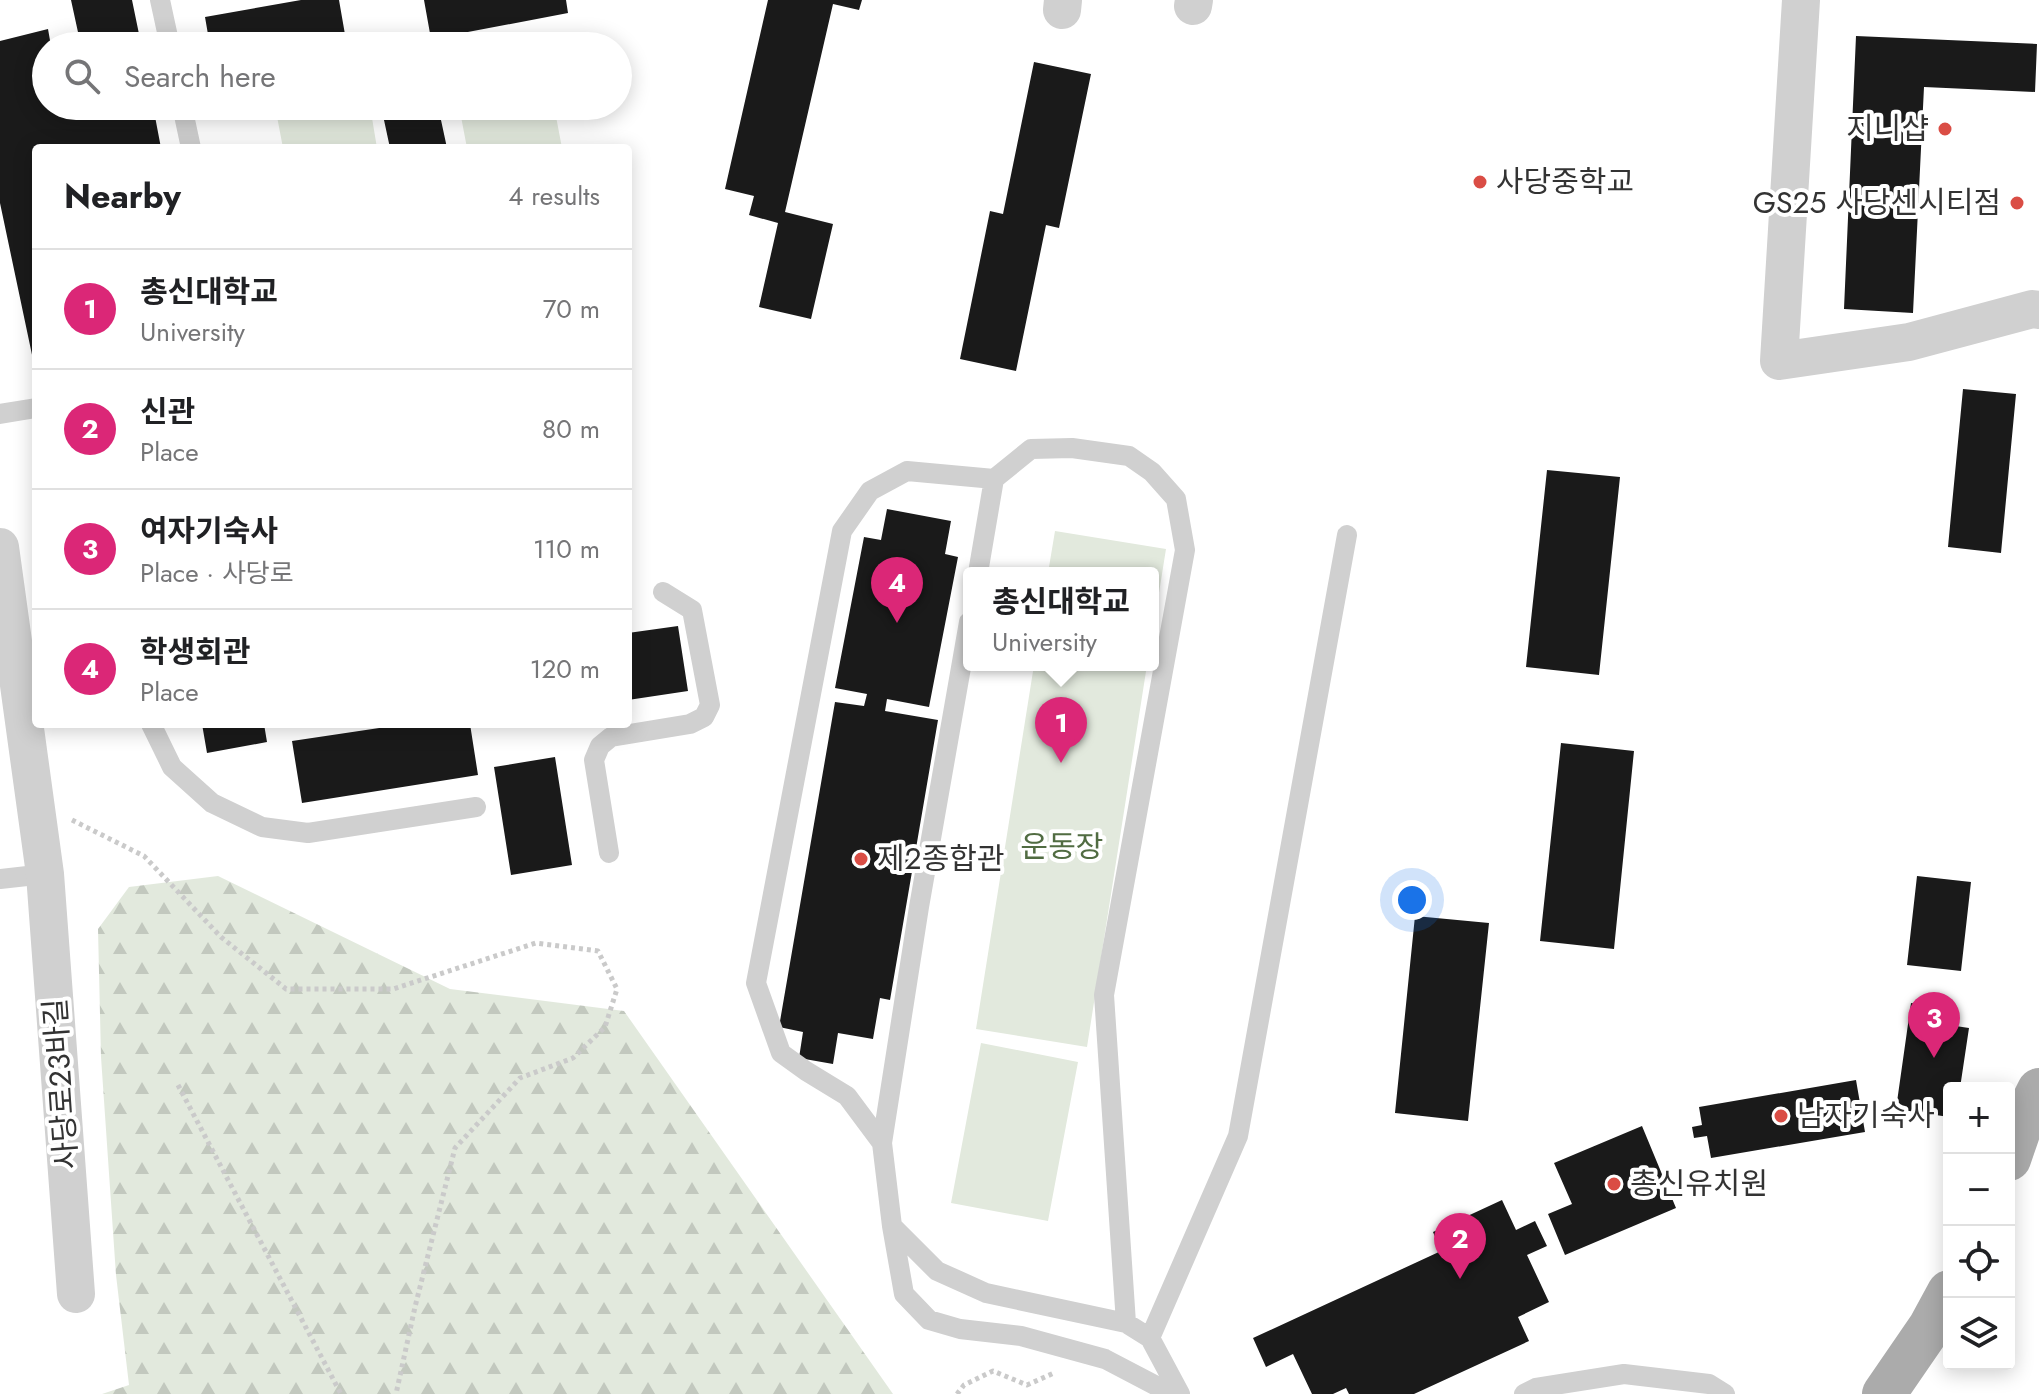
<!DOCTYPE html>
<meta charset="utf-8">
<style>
:root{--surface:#fff;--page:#f2f2f2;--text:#202124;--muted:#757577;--line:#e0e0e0;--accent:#db2777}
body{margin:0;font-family:Jost,"Noto Sans KR",sans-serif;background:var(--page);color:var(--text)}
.controls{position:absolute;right:24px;bottom:24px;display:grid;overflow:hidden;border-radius:8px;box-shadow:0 4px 20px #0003}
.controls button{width:72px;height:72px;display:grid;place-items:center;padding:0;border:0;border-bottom:2px solid var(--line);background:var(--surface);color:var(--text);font:40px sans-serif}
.you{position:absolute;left:1412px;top:900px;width:28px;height:28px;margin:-20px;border:6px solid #fff;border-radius:50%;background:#1a73e8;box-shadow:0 0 0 12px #1a73e833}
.badge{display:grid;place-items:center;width:52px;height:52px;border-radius:50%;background:var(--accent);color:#fff;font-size:26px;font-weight:700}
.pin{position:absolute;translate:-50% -66px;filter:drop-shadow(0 2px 4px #0008)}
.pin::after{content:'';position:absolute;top:42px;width:28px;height:24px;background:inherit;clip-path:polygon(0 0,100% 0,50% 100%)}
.popup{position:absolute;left:963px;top:567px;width:196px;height:104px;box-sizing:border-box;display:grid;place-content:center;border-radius:8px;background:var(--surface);filter:drop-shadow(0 2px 6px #0005);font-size:26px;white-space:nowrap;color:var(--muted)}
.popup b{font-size:30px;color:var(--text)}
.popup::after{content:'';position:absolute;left:50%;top:100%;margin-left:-16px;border:16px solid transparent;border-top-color:var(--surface)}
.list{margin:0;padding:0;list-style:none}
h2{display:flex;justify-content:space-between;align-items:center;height:104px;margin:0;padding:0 32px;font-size:34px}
h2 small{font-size:26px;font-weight:400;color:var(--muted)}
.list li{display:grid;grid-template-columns:52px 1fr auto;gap:24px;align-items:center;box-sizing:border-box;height:120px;padding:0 32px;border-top:2px solid var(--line)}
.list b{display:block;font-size:30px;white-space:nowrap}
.list p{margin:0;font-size:26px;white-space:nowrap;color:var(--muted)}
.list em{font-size:26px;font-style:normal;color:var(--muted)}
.icon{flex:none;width:44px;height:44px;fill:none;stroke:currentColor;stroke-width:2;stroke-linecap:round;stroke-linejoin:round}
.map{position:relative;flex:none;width:2039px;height:1394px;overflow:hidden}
.search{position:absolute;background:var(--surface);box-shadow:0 4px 20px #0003;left:32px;top:32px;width:600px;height:88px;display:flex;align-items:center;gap:20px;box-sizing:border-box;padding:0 28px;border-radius:44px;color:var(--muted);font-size:30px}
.panel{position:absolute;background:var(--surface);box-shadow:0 4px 20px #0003;left:32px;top:144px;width:600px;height:584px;border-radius:8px}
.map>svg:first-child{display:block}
.green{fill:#e2e9dd}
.forest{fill:url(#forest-firs)}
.building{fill:#1a1a1a}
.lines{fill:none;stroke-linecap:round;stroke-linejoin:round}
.path{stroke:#cacaca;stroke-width:5;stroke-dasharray:4 4;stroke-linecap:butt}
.lane{stroke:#d0d0d0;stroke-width:20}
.street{stroke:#d0d0d0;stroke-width:38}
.primary{stroke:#ababab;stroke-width:44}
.poi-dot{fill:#da4d45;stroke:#fff;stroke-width:3}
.labels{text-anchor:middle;stroke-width:8;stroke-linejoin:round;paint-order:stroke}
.poi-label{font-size:30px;fill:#333;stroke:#fff;text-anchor:start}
.park-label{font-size:30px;fill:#516c42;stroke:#fff}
.street-label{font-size:30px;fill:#333;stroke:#fff}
</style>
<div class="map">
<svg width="2039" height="1394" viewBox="0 0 2039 1394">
<defs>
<pattern id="forest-firs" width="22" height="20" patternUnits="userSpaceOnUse" patternTransform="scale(2)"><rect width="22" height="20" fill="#e2e9dd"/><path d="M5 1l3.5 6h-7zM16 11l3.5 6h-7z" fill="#c2c8be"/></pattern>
</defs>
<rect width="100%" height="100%" fill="#fff"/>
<path class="green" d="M275,106H370L377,148H283Z
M459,106H554L562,148H467Z
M1055,531L1166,549L1153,630V573H1048Z
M1034,665H1147L1087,1047L976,1029Z
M981,1043L1078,1062L1048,1221L951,1203Z"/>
<path class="forest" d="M218,876L450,989L624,1011L893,1394H102L129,1385L116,1275L101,1057L98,929L129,887Z"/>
<path class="building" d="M71,0H132L139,34L81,46Z
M301,0H339L347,46H210L205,17Z
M424,0H566L568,13L431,39Z
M768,0H862L859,10L833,4L785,212L833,224L811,319L759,307L778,223L749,215L754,196L725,189Z
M48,29L51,46H46V106H153L161,148H36L35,369L0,203V41Z
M1856,36L2037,44L2035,92L1924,87L1913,313L1844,309Z
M1034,62L1091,74L1059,228L1046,225L1016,371L960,359L990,211L1003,214Z
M381,106H438L447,148H390Z
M1963,389L2016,394L2001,553L1948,547Z
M1547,470L1620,477L1599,675L1526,667Z
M887,509L951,521L945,554L958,557L929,707L887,699L885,711L938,720L890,1000L880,998L873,1039L838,1033L833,1064L799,1058L803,1032L779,1027L835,702L864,706L867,694L835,688L864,537L881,540Z
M678,626L688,691L628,700V633Z
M202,724H264L267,742L207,753Z
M406,724H470L478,775L302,803L292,741Z
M1561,743L1634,751L1614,949L1540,941Z
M555,757L572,865L511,875L494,767Z
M1917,876L1971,882L1961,971L1907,965Z
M1415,916L1489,923L1468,1121L1395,1113Z
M1911,1003L1944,1008L1942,1024L1969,1028L1960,1088H1949V1117L1896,1109Z
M1856,1080L1865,1132L1711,1158L1707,1136L1694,1138L1692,1127L1702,1125L1699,1107Z
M1642,1126L1676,1208L1565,1255L1548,1214L1572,1204L1554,1163Z
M1502,1200L1516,1230L1535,1221L1547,1246L1527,1255L1549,1302L1518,1317L1529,1341L1414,1394H1349L1346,1388L1333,1394H1312L1293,1354L1266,1367L1253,1338L1441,1251L1433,1232Z"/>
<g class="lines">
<path class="path" d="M72,820L144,856L221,937L286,989H393L536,943L598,951L617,989L605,1027L573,1058L520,1078L455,1148L415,1307L396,1394
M178,1085L341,1394
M957,1394L964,1385L993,1371L1027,1385L1054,1373"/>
<path class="lane" d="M160,0L170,46
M182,106L191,148
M0,414L36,408
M994,479L907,471L870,491L842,531L756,983L781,1053L806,1071L847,1096L882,1143L892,1226L937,1271L986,1293L1126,1323L1150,1338L1180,1394
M978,573L994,479L1031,449L1072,448L1129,456L1152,472L1176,499L1185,550L1104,995L1126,1323
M151,724L172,767L212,803L262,827L308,833L476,807
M609,853L594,760L600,746L611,737L690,724L704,717L710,705L692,610L663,592
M0,879L45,874
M882,1143L919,907L969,622
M892,1226L904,1294L929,1320L960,1329L1021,1336L1105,1359L1172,1394
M1150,1338L1238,1136L1347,535
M1524,1394L1536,1388L1624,1374L1709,1384L1725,1394"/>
<path class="street" d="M1801,0L1779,361L1909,342L2032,309L2039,310
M1193,6L1194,0
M1062,10L1063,0
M0,547L45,874L76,1294"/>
<path class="primary" d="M2009,1159L2019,1130L2039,1090
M1884,1394L1930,1327L1949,1292"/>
</g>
<g class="poi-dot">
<circle cx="1945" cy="129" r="8"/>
<circle cx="1480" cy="182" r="8"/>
<circle cx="2017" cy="203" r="8"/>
<circle cx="861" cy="859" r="8"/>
<circle cx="1781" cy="1116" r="8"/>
<circle cx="1614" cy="1184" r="8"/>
</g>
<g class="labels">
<g class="poi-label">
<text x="1929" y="139" text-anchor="end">지니샵</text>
<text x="1496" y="192">사당중학교</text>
<text x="2001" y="213" text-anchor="end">GS25 사당센시티점</text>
<text x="877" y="869">제2종합관</text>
<text x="1797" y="1126">남자기숙사</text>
<text x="1630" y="1194">총신유치원</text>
</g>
<g class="park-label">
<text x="1062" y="857">운동장</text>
</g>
<g class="street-label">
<text transform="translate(61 1084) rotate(-94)" y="10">사당로23바길</text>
</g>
</g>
</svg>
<div class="controls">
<button>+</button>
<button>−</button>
<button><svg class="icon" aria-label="locate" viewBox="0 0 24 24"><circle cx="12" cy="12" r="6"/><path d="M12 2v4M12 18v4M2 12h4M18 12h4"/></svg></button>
<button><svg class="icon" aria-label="layers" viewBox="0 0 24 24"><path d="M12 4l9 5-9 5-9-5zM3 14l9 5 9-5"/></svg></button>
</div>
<div class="you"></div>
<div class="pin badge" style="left:1061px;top:763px">1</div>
<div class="popup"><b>총신대학교</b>University</div>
<div class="pin badge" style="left:1460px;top:1279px">2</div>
<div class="pin badge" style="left:1934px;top:1058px">3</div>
<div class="pin badge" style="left:897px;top:623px">4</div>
<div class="search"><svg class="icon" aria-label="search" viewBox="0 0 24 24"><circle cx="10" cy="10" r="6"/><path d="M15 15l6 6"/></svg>Search here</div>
<section class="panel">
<h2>Nearby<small>4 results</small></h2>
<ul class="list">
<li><span class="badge">1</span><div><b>총신대학교</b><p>University</p></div><em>70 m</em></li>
<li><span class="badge">2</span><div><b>신관</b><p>Place</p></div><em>80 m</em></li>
<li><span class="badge">3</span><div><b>여자기숙사</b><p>Place · 사당로</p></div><em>110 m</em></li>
<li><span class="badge">4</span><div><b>학생회관</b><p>Place</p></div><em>120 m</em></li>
</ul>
</section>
</div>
